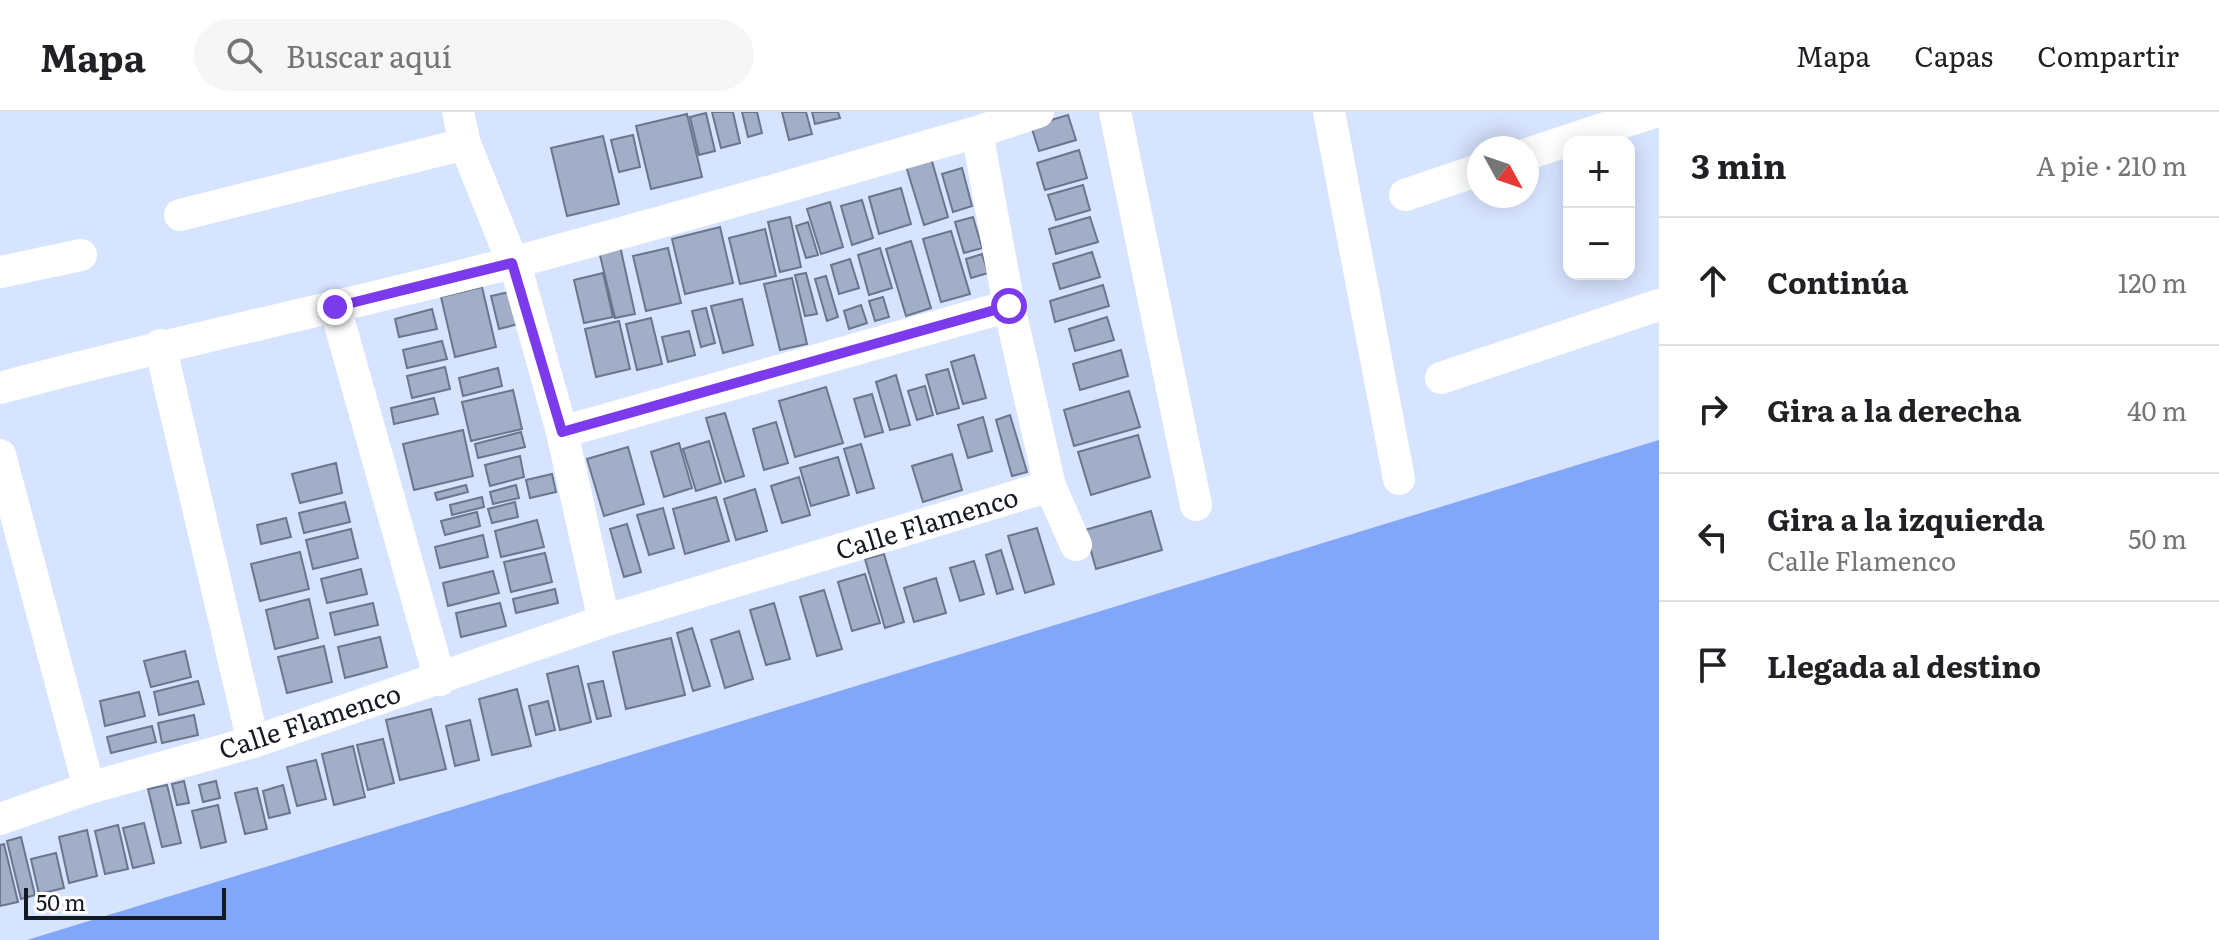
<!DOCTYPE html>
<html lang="es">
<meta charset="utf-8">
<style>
:root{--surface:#fff;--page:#f6f6f6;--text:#202124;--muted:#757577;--line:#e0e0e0}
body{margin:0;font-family:Literata,serif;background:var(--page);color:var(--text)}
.controls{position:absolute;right:24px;top:24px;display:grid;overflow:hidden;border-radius:16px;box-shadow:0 4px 20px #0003}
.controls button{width:72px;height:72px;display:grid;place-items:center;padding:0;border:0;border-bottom:2px solid var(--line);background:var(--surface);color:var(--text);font:40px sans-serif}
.compass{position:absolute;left:1467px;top:24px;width:72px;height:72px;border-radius:50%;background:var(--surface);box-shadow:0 4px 20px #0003;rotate:130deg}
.scale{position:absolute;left:24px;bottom:20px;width:202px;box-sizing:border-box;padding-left:8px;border:4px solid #151922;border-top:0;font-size:22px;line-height:28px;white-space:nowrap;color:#151922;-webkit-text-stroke:6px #fff;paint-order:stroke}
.stop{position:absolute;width:24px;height:24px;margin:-18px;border:6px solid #7c3aed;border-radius:50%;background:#fff}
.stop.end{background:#7c3aed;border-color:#fff;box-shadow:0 2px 8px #0008}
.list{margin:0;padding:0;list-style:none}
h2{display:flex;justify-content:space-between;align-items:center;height:104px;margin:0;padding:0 32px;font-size:34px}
h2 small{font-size:26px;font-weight:400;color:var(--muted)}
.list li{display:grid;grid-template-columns:52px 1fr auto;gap:24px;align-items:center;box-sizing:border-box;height:128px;padding:0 32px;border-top:2px solid var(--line)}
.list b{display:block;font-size:30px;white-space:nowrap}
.list p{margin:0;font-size:26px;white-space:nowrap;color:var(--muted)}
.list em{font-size:26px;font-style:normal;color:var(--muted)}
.icon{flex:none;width:44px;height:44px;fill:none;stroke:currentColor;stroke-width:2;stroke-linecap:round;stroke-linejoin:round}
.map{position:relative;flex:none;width:1659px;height:828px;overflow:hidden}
header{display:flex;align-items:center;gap:48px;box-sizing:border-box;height:112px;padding:0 40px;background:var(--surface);border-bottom:2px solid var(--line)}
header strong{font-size:38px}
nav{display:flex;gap:44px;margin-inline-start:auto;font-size:28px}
.search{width:560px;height:72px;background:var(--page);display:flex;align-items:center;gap:20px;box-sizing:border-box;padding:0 28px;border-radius:44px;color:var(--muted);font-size:30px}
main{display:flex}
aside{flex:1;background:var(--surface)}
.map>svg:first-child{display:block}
.forest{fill:#83a7f8}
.building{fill:#a2aec7;stroke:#6b768e;stroke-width:2}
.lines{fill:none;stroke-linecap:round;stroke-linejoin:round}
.minor{stroke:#fff;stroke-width:32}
.route{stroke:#7c3aed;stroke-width:10}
.labels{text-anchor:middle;stroke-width:7;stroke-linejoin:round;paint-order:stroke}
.street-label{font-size:26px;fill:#151922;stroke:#fff}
</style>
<header>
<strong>Mapa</strong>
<div class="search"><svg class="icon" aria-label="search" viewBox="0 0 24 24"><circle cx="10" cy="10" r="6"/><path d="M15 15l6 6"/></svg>Buscar aquí</div>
<nav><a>Mapa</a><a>Capas</a><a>Compartir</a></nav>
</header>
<main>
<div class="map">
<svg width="1659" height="828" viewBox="0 0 1659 828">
<rect width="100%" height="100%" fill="#d7e4ff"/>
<path class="forest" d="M1659,328V828H27Z"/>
<path class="building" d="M712,0H733L740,31L721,36Z
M742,0H757L762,21L748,25Z
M782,0H806L812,22L789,28Z
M812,0H838L840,6L815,12Z
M706,1L715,39L699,43L690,5Z
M687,2L702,65L651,77L636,14Z
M1068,3L1076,28L1039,39L1031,14Z
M633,23L640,55L619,60L611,28Z
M603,24L619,92L567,104L551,36Z
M1079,38L1087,66L1045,78L1037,51Z
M931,46L948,105L924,113L906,54Z
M962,56L972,94L953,100L942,62Z
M1083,73L1090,98L1056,108L1048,83Z
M901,76L911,112L879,122L869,85Z
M862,88L873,126L852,133L841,94Z
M830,90L843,135L821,142L807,97Z
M790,105L801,155L780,160L768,110Z
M973,105L982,136L964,141L955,110Z
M1090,105L1098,130L1056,142L1049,117Z
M808,110L818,143L806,146L796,114Z
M720,115L733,171L685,182L672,127Z
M765,117L776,164L740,172L729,126Z
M951,119L970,182L941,190L923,127Z
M911,129L931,196L906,204L886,137Z
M620,134L635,202L615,206L599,139Z
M668,136L681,191L646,199L633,144Z
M880,136L892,176L869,183L858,143Z
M1092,140L1100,165L1060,177L1053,152Z
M982,142L988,161L971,166L966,147Z
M850,147L859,176L839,182L831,153Z
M603,161L613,205L584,211L574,168Z
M806,161L817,202L805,204L795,163Z
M826,164L838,205L827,209L815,167Z
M792,166L807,232L780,238L764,172Z
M1103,173L1109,194L1055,210L1050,189Z
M482,175L496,235L455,245L441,185Z
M514,179L522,211L499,217L491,184Z
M883,185L889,205L875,209L869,189Z
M742,187L753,233L723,241L711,194Z
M861,193L867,211L849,217L844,199Z
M706,196L715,231L701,235L692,199Z
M432,197L437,217L399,225L395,207Z
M1107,205L1114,228L1075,239L1069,217Z
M651,206L662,252L637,258L626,212Z
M619,209L630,257L596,265L585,217Z
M689,219L695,243L668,250L662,225Z
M442,229L447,247L407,256L403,238Z
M1121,238L1128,264L1080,278L1073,252Z
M974,243L986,286L963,292L951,250Z
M445,255L450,277L412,286L407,264Z
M498,256L502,274L463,284L459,266Z
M948,257L959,296L937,302L926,263Z
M896,263L910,313L890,318L876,270Z
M925,274L933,303L917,308L908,279Z
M826,275L843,331L795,345L779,289Z
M513,278L522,317L471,329L462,290Z
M1129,279L1140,315L1074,334L1064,298Z
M872,282L883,320L865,325L854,287Z
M434,286L438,302L394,312L391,296Z
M725,301L744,364L725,370L706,306Z
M1010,303L1027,360L1012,364L996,308Z
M983,305L992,339L968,346L958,313Z
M776,310L788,351L764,358L753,317Z
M463,318L473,364L414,378L403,332Z
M521,320L525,335L478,346L475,332Z
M1138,323L1150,365L1091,383L1078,340Z
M709,329L721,371L696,379L683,337Z
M679,331L692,376L664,385L651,340Z
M861,332L874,376L857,381L844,337Z
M628,335L644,392L604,404L587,347Z
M952,342L962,378L923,390L912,354Z
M520,344L524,365L490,374L485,353Z
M838,345L849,383L811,394L800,356Z
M336,351L342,381L300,391L292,362Z
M552,362L556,380L530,386L526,368Z
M799,365L810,403L782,411L771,374Z
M466,373L468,380L437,388L435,381Z
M516,373L519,386L493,392L490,380Z
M755,377L767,419L736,428L724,387Z
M482,385L484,395L452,403L450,393Z
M716,385L729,429L685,442L673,397Z
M345,390L350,410L304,421L299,401Z
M515,390L518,405L492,411L488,397Z
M663,396L674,436L649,443L637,403Z
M1151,399L1162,438L1096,457L1085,418Z
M477,400L480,414L445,423L441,409Z
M286,406L291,425L261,432L257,413Z
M537,408L544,435L501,445L495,419Z
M627,412L641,460L624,465L610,417Z
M1037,416L1054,472L1025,481L1008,424Z
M351,417L358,446L313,457L306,428Z
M483,423L488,445L440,456L435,435Z
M1001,438L1013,477L997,482L986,443Z
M300,440L309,477L260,489L251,452Z
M545,441L552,470L511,480L504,450Z
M884,442L904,510L885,516L865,447Z
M974,449L984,482L960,489L950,456Z
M361,457L367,482L327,491L321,467Z
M493,459L499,481L448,494L443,471Z
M865,462L880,511L852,519L838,470Z
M936,466L946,501L914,510L904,476Z
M555,477L558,491L516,501L513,487Z
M824,478L842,537L817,544L800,485Z
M309,487L318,526L275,537L266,498Z
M373,491L378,513L335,523L330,501Z
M500,491L506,514L461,525L456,501Z
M774,491L790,547L766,553L750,498Z
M692,516L710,574L693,579L677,521Z
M739,519L753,567L725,576L711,528Z
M380,525L387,555L345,566L338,535Z
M671,526L685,583L626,597L613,540Z
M324,534L332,570L287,581L278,545Z
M185,539L191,565L151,575L144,549Z
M578,554L591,610L560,618L547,562Z
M198,569L204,592L159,603L154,580Z
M603,569L611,604L597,607L588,572Z
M517,577L531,634L492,643L479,587Z
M139,580L145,604L105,614L100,589Z
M548,589L555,618L536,623L529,594Z
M431,597L446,657L400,668L386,608Z
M194,603L198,623L162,631L158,611Z
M470,608L479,648L455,654L446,614Z
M152,614L156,630L111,641L107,625Z
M383,627L394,671L368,678L357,633Z
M353,634L365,685L334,693L322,642Z
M316,648L326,687L297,694L287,655Z
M184,669L189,691L177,693L172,672Z
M216,669L220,686L203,690L199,673Z
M167,673L181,731L162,735L148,677Z
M283,673L290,701L269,706L263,679Z
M257,676L267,717L245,722L235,681Z
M218,693L226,730L201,736L192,699Z
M144,711L154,751L133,756L123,716Z
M118,713L128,757L105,762L95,719Z
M87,718L97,764L69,771L59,725Z
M21,725L35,783L21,787L7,729Z
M4,732L18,790L0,794V733Z
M56,741L64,776L39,782L31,747Z"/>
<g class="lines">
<path class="minor" d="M458,0L465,32L519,166L562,320L604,509
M1115,0L1196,393
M1329,0L1399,367
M977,20L1038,0
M1527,42L1654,0
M1405,83L1479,58
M180,103L465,32
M0,160L81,143
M335,195L440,568
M160,233L253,630
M1441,266L1659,193
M0,276C170,230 341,196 511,151C667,110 822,64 977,20L1009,194L1050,374L604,509L253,630L89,676L0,707
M562,320L1009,194
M0,343L89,676
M1050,374L1076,433"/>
</g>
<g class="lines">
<path class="route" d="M335,195L512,151L562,320L1009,194"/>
</g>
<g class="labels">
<g class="street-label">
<text transform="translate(927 412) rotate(-17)" y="9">Calle Flamenco</text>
<text transform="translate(310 610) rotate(-18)" y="9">Calle Flamenco</text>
</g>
</g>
</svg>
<div class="controls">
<button>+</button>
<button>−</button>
</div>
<svg class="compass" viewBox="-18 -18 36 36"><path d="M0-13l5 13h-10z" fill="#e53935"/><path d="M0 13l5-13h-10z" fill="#757577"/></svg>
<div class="scale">50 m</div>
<div class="stop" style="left:1009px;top:194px"></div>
<div class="stop end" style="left:335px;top:195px"></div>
</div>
<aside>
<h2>3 min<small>A pie · 210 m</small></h2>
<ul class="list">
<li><svg class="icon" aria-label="ahead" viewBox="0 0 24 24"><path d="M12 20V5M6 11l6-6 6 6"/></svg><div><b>Continúa</b></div><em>120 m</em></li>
<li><svg class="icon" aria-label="right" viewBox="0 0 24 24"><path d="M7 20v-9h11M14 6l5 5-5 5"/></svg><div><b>Gira a la derecha</b></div><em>40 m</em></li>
<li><svg class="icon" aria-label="left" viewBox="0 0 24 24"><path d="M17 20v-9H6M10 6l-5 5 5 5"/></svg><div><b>Gira a la izquierda</b><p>Calle Flamenco</p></div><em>50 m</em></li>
<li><svg class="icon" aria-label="arrive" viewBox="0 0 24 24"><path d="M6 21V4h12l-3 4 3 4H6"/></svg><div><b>Llegada al destino</b></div></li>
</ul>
</aside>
</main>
